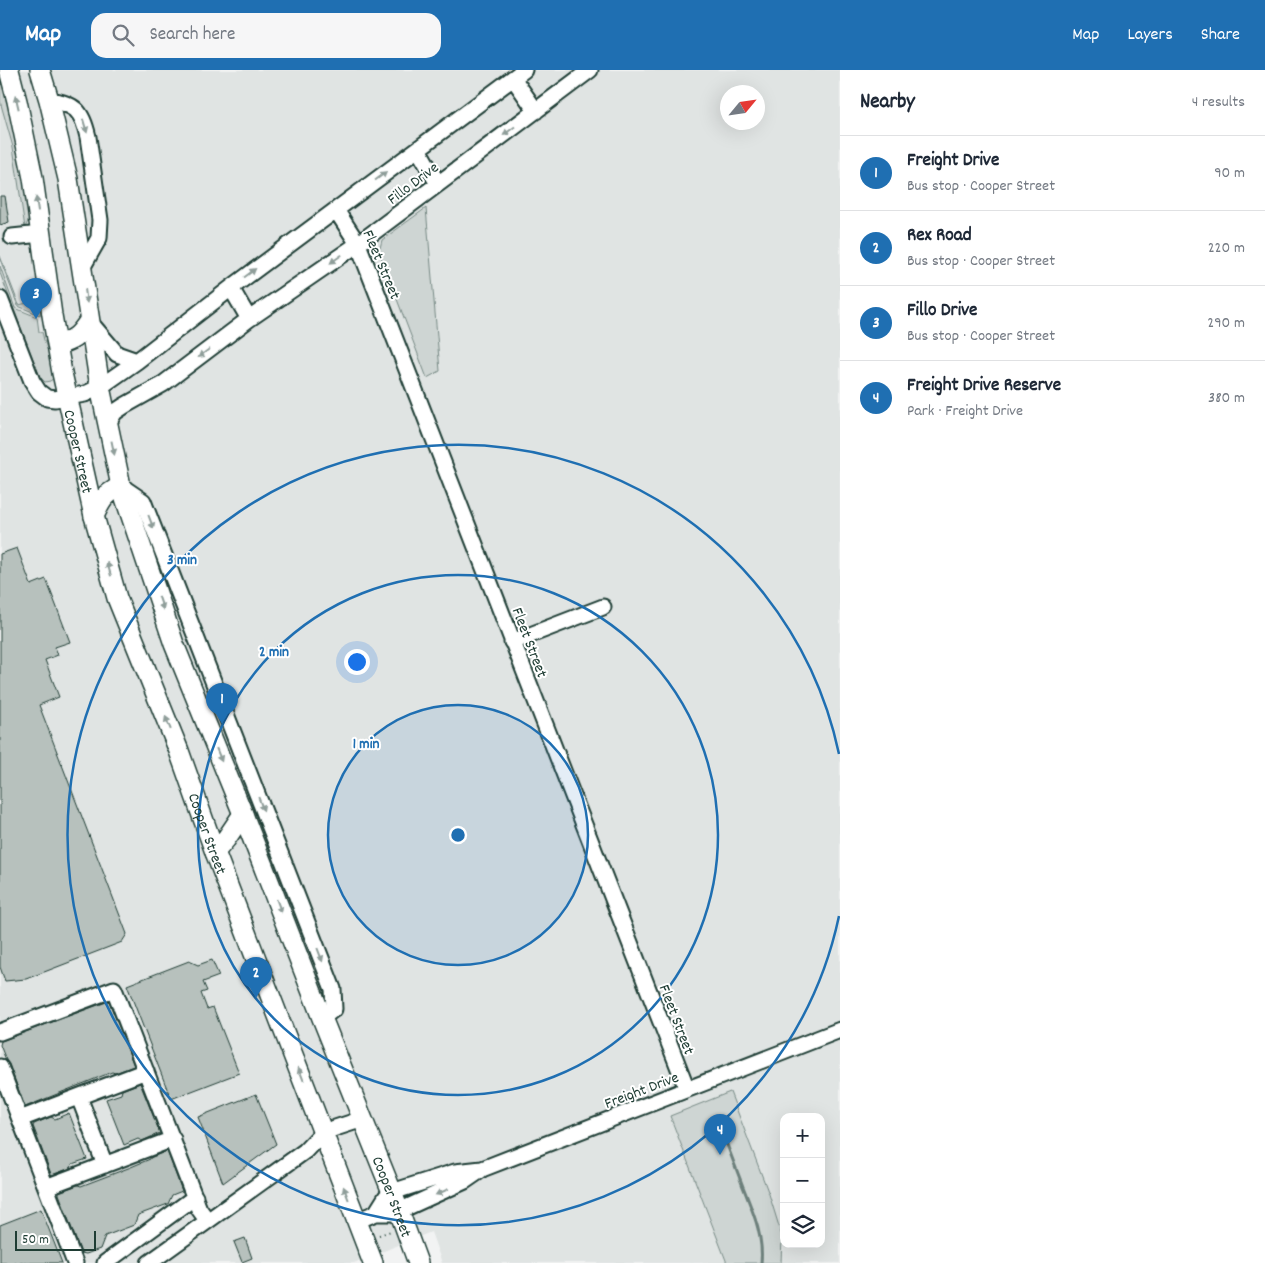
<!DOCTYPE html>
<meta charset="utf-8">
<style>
:root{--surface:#fff;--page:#f6f6f7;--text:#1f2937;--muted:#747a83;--line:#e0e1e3;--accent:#1f6fb2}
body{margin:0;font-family:Dekko,sans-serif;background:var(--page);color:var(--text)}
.controls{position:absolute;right:15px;bottom:15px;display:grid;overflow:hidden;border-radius:10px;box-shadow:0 5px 20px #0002}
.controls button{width:45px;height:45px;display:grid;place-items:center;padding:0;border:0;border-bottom:1px solid var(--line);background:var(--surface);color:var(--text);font:25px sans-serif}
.compass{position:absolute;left:720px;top:15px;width:45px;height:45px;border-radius:50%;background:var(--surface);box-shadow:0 5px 20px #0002;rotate:61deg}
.scale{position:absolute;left:15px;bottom:12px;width:81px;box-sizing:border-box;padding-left:5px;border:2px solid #1f3d34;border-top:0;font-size:14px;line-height:18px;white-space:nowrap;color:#1f3d34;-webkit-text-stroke:4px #fff;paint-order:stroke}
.you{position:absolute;left:356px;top:591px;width:18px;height:18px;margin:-12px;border:4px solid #fff;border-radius:50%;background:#1a73e8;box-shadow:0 0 0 8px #1a73e833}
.badge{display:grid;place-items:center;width:32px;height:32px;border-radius:50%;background:var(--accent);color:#fff;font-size:16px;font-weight:700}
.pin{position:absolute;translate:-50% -41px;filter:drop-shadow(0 1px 2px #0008)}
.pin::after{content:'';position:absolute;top:26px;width:18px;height:15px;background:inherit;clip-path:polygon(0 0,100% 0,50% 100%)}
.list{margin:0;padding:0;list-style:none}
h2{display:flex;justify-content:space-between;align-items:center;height:65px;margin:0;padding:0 20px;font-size:21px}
h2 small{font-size:16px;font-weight:400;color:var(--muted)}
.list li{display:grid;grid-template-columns:32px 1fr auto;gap:15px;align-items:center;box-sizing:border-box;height:75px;padding:0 20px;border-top:1px solid var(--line)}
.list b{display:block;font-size:19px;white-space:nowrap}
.list p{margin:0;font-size:16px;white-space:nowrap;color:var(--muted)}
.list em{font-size:16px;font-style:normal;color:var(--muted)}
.icon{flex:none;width:28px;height:28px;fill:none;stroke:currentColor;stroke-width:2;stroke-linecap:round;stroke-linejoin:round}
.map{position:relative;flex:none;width:840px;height:1193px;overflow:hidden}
header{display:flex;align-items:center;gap:30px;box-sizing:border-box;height:70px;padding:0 25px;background:var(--accent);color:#fff}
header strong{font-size:24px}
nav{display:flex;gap:28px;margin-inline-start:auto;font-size:18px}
.search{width:350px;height:45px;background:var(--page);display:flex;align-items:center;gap:12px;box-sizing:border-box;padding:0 18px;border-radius:15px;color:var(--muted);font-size:19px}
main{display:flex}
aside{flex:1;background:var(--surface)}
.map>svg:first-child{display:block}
.built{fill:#e0e4e3;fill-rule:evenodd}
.green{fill:#ced5d3;stroke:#768984}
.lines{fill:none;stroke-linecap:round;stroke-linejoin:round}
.stream{stroke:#6d807b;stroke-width:3}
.building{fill:#b7c1bd;stroke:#1f3d34}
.minor-casing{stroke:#1f3d34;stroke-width:19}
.major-casing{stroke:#1f3d34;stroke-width:22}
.path{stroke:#1f3d34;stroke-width:2;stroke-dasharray:1 4;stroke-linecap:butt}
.minor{stroke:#fff;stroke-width:15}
.major{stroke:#fff;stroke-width:19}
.oneway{fill:#8f9e9a}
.ring{fill:none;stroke:#1f6fb2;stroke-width:2.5}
.labels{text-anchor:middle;stroke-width:4;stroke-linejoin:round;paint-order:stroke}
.street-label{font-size:16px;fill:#1f3d34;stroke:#fff}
.centre{fill:#1f6fb2;stroke:#fff;stroke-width:2.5}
.ring-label{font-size:15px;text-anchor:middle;font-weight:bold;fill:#1f6fb2;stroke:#fff;stroke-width:4;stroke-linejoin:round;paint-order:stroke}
</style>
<header>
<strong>Map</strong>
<div class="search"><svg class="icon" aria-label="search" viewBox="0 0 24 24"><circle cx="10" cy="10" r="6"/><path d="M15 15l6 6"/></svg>Search here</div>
<nav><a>Map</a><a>Layers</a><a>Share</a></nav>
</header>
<main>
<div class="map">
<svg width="840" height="1193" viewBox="0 0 840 1193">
<rect width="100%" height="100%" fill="#f2f3f3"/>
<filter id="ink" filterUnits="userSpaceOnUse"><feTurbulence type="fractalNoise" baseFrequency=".02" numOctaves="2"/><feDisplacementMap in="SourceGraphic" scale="10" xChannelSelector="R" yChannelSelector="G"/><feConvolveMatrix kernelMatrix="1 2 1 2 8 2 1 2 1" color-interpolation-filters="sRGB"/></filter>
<g filter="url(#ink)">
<path class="built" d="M0,0H840V1193H781L782,1166L769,1124L730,1022L670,1046L727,1193H442L431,1162L354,1193H0ZM728,22H758V52H728ZM784,1047H821V1174H784Z"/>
<path class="green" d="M0,0L8,28L24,104L30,146L25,158L13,77L0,31Z
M426,138L440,301L427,308L379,182L382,170Z
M0,186L19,235L35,231V225L41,224L40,245L18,236L0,189Z
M0,196L15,238L37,247L39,262H42L44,270L52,293L54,308L50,311L45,312L40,307L0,203Z
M730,1022L769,1124L782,1166L781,1193H727L670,1046Z"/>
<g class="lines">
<path class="stream" d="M721,1059C728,1077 735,1096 742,1114C752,1140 764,1165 761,1193"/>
</g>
<path class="building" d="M0,126H5L9,152L0,155Z
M17,478L31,515L46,509L70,572L55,577L58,585L45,590L59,627L39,635L127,864L122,872L26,909L5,911L0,897V484Z
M212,890L219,906L203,912L207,921L201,923L207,939L213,937L239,1003L171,1029L127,915L189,891L198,895Z
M109,931L134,996L115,1003L112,1002L25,1037L9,994L6,990L0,975L1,971Z
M140,1013L160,1063L142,1071L138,1069L124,1075L106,1029L121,1024L122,1020Z
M256,1024L276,1074L223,1113L198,1047Z
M69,1043L87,1089L72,1094L71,1098L52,1105L51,1104L33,1056L34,1054L51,1047L55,1049Z
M167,1081L182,1121L172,1125L168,1134L138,1145L134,1155L105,1166L100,1179L86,1184L81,1183L59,1124V1122L78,1115L81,1116L131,1097L150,1089V1088Z
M41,1139L62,1193H0V1155Z
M245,1168L252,1188L242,1192L234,1172Z"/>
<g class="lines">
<g class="minor-casing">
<path id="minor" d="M513,8L536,41
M49,30C75,34 82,40 88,67L100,150L99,168L82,198
M418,79L438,114
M336,140L358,174L687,1019
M12,167L41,164
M231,218L249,249
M0,229L32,311L39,322L47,328L55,329L85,324L100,317L137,291L231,218L524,0
M89,251L117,284L137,291
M108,353L115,342L124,336L163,314L249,249L358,174L590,0
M121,416L143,431L333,919L334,939L322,948
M512,572L603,537
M0,962L114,919L199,1139L207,1150
M0,997L75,1193
M79,1027L105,1095
M20,1049L146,1001
M46,1117L173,1069
M376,1143L386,1127L392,1122L455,1102L482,1099L840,960
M356,1151L376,1143H391L399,1141L465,1111L481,1100
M105,1193L195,1127
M149,1193L305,1081L323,1062L363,1049"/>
</g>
<g class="major-casing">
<g id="major">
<path id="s1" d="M9,0L17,31L33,108L52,245L62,303L94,446L117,528L179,681L215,782L373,1193"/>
<path id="s2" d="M40,0L49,30L68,109L100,317L121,416L174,574L243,744L322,948L392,1122L418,1193"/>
<path d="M56,269L63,273C77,269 81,262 89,251"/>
<path d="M94,446C102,429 104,425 121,416"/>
<path d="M215,782L226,769L243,744"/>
</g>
</g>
<path class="path" d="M379,1165L391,1161"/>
<use href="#minor" class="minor"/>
<use href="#major" class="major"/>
</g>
<defs><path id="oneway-solid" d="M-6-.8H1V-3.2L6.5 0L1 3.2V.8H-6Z" transform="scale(1.25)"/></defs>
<g class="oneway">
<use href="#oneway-solid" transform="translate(17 32) rotate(-103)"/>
<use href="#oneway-solid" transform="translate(85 56) rotate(73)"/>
<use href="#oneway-solid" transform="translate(509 61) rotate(143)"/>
<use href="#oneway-solid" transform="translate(381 106) rotate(-37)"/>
<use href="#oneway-solid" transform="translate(37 134) rotate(-98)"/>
<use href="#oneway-solid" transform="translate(336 189) rotate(145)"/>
<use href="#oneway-solid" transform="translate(250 203) rotate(-37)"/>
<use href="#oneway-solid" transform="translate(86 226) rotate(82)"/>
<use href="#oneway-solid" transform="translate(204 283) rotate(143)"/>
<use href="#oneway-solid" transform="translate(113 378) rotate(78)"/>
<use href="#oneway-solid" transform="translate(151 452) rotate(69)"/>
<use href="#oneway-solid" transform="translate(109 499) rotate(-106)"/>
<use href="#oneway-solid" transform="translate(161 533) rotate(71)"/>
<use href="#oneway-solid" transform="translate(168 653) rotate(-112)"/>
<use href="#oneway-solid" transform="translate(219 685) rotate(68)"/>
<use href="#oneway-solid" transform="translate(261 734) rotate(69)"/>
<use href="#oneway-solid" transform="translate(279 836) rotate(69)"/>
<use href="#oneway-solid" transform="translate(320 885) rotate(69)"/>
<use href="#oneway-solid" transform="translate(301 1004) rotate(-111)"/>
<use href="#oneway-solid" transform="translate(442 1122) rotate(156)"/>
<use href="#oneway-solid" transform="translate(346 1123) rotate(-111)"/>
</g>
</g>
<circle cx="458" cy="765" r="130" fill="#1f6fb2" fill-opacity=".12"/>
<g class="ring">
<circle cx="458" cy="765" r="130"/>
<circle cx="458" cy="765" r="260"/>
<path d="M839 846A390 390 0 1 1 839 684"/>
</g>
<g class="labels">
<g class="street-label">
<text transform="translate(412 112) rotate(-37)" y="6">Fillo Drive</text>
<text transform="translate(383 194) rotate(67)" y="6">Fleet Street</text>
<text dy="6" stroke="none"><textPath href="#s1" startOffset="388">Cooper Street</textPath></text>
<text transform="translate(531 572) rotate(69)" y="6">Fleet Street</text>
<text dy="6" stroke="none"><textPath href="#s1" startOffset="792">Cooper Street</textPath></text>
<text transform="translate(678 949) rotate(69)" y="6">Fleet Street</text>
<text transform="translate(641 1019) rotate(-21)" y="6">Freight Drive</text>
<text dy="6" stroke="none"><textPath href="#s2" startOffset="1185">Cooper Street</textPath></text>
</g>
</g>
<circle cx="458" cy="765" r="8" class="centre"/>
<g class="ring-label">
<text x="182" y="494">3 min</text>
<text x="274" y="586">2 min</text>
<text x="366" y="678">1 min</text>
</g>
</svg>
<div class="controls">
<button>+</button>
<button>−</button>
<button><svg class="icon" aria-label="layers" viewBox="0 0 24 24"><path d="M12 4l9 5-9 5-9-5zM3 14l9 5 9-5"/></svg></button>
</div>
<svg class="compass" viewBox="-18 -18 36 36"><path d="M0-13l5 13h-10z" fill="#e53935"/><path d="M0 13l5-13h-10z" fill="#747a83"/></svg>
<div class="scale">50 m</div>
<div class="you"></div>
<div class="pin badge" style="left:222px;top:654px">1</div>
<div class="pin badge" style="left:256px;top:928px">2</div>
<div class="pin badge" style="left:36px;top:249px">3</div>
<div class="pin badge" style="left:720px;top:1085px">4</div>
</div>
<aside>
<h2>Nearby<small>4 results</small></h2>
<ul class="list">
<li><span class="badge">1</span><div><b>Freight Drive</b><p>Bus stop · Cooper Street</p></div><em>90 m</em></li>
<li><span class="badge">2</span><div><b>Rex Road</b><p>Bus stop · Cooper Street</p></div><em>220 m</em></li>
<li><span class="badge">3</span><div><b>Fillo Drive</b><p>Bus stop · Cooper Street</p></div><em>290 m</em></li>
<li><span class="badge">4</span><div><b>Freight Drive Reserve</b><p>Park · Freight Drive</p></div><em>380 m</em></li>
</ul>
</aside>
</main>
